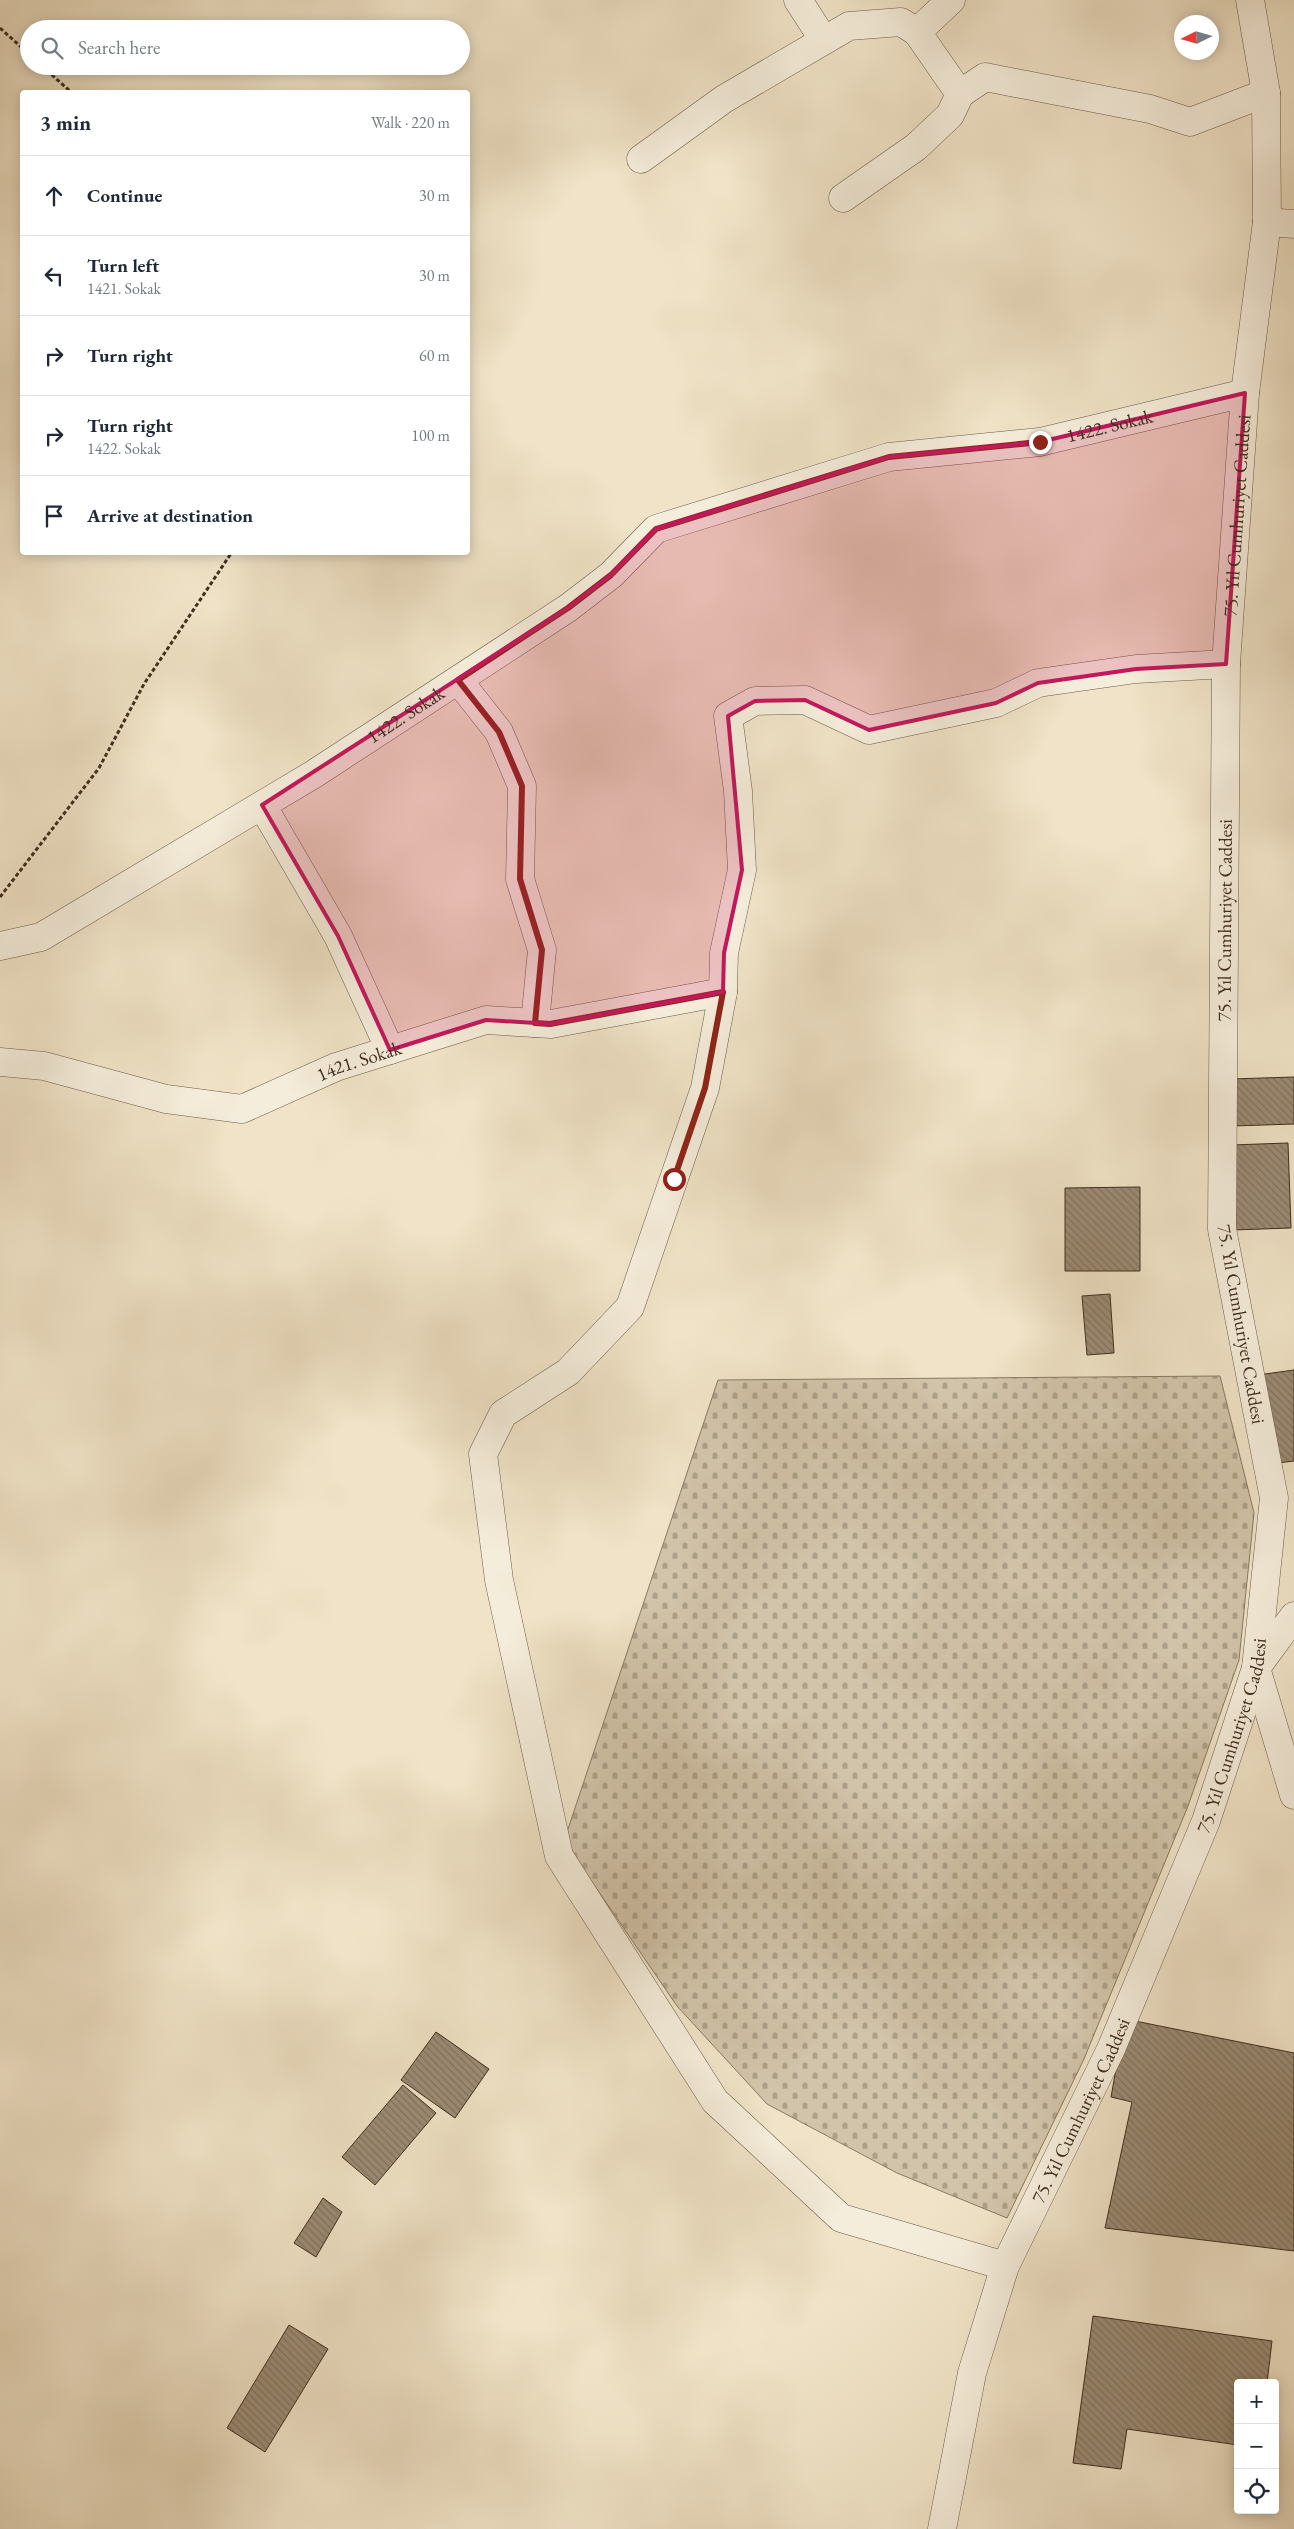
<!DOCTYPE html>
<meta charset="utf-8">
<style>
:root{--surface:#fff;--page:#f6f6f7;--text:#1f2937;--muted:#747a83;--line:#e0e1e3}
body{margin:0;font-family:"EB Garamond",serif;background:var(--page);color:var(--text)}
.controls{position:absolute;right:15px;bottom:15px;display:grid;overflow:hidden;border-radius:5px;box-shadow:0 2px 12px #0003}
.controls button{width:45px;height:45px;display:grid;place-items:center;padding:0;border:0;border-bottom:1px solid var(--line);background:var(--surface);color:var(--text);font:25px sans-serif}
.compass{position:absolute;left:1174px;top:15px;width:45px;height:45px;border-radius:50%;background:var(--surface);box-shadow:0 2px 12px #0003;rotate:265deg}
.stop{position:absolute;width:15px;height:15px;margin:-11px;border:4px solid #8f2418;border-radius:50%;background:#fff}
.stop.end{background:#8f2418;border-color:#fff;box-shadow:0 1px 5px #0008}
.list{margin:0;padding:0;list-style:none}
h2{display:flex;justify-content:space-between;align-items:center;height:65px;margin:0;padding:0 20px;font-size:21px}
h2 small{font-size:16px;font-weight:400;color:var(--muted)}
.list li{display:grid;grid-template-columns:32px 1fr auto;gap:15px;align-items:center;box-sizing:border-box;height:80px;padding:0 20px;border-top:1px solid var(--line)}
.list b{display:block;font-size:19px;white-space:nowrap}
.list p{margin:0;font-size:16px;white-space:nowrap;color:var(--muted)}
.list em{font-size:16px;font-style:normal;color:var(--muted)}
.icon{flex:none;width:28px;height:28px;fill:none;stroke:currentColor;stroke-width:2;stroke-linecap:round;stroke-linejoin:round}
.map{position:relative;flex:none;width:1294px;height:2529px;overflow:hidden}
.search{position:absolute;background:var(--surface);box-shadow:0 2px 12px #0003;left:20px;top:20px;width:450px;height:55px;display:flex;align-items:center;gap:12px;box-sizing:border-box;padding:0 18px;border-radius:28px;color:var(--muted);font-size:19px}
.panel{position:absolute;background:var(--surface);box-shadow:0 2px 12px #0003;left:20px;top:90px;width:450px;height:465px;border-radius:5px}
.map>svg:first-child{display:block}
.cemetery{fill:url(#cemetery-stones);stroke:#897964}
.building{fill:url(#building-back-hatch);stroke:#402e1f}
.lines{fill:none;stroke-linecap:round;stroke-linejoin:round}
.minor-casing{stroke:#6c5b49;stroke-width:29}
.path{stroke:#402e1f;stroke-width:3;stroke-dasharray:4 2.5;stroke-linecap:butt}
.minor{stroke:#f5eddb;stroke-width:28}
.route{stroke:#8f2418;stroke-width:6}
.marked{fill:#c2185b;fill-opacity:0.2;stroke:#c2185b;stroke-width:4;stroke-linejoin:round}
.labels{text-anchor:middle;stroke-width:4;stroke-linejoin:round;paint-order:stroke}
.street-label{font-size:19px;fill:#402e1f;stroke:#f5eddb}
</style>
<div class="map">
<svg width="1294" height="2529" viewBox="0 0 1294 2529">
<defs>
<pattern id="cemetery-stones" width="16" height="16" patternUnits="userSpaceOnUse" patternTransform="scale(1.25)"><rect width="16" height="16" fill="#d2c4aa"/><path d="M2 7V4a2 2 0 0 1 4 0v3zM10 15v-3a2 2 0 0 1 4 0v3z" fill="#aca08a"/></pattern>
<pattern id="building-back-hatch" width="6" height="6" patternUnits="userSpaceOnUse" patternTransform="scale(1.25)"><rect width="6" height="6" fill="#9c8c76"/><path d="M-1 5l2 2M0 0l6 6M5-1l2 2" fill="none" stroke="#817360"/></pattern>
</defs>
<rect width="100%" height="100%" fill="#f0e3c7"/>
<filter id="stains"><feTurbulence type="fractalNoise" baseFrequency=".004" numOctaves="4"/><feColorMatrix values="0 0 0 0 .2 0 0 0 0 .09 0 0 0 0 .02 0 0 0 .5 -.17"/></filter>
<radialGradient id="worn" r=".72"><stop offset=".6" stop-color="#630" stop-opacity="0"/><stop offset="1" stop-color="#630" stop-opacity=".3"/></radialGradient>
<path class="cemetery" d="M1220,1376L1254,1513L1239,1660L1188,1806L1084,2059L1007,2218L897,2173L767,2104L677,2006L564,1841L718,1380Z"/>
<path class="building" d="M1294,1077V1124L1233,1126L1231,1079Z
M1288,1143L1291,1228L1233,1230L1231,1145Z
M1140,1187V1271H1065V1188Z
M1110,1294L1114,1353L1087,1355L1082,1296Z
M1294,1370V1461L1269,1464L1258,1375Z
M1125,2019L1294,2053V2251L1105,2228L1132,2102L1111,2097Z
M436,2032L489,2069L455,2118L401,2080Z
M403,2085L436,2113L375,2185L342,2157Z
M323,2198L342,2212L316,2257L294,2243Z
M1093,2316L1272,2341L1267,2383H1238V2445L1127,2429L1121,2469L1073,2463Z
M289,2325L328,2349L265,2452L227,2428Z"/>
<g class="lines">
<g class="minor-casing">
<g id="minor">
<path d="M798,0L823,39"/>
<path d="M917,32L951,0"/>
<path d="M641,159L724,99L849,26L901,22L917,32L960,94L985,77L1150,109L1190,122L1266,93"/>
<path d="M843,198L916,147L950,115L960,94"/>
<path d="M1267,222L1294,224"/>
<path d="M458,680L499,732L522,786L520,879L542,950L535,1023"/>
<path d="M262,805L338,936L390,1050"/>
<path id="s1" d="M0,946L41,937L314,774L568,608L611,575L656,529L889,457L1040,442L1245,393"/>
<path id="s2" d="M0,1062L44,1066L166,1099L242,1109L336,1067L486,1020L551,1024L723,992"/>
<path d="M1294,1616L1256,1668L1294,1795"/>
<path d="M1005,2266L841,2218L715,2101L559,1856L499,1580L483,1454L503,1414L568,1372L630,1307L705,1088L723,992L724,953L742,870L738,791L728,716L755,701L805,700L869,730L996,703L1038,683L1136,669L1226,664"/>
<path id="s3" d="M942,2529L972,2373L1005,2266L1111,2049L1206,1821L1256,1668L1274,1498L1222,1229L1226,664L1245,393L1267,222L1266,93L1250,0"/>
</g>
</g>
<path class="path" d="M0,28L29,54
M42,66L71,92
M0,897L99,768L144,684L232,552"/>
<use href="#minor" class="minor"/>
</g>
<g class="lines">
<path class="route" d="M674,1179L705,1088L723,992L550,1024L535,1023L542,950L520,879L522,786L499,732L458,680L568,608L611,575L656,529L889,457L1040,442"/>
</g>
<path class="marked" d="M1245,393L1226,664L1136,669L1038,683L996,703L869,730L805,700L755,701L728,716L742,870L724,953L723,992L551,1024L486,1020L390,1050L338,936L262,805L568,608L611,575L656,529L889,457L1040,442Z"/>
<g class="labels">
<g class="street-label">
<text dy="7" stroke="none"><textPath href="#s1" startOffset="1249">1422. Sokak</textPath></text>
<text dy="7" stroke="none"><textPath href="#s3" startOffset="2079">75. Yıl Cumhuriyet Caddesi</textPath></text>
<text dy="7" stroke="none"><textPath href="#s1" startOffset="469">1422. Sokak</textPath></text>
<text dy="7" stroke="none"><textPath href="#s3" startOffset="1674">75. Yıl Cumhuriyet Caddesi</textPath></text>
<text dy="7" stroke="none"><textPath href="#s2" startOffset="374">1421. Sokak</textPath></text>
<text transform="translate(1242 1324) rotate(80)" y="7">75. Yıl Cumhuriyet Caddesi</text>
<text dy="7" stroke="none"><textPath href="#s3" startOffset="849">75. Yıl Cumhuriyet Caddesi</textPath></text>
<text dy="7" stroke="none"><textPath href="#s3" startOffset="444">75. Yıl Cumhuriyet Caddesi</textPath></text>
</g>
</g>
<rect width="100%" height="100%" filter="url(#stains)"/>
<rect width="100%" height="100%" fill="url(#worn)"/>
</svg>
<div class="controls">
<button>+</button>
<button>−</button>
<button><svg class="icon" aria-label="locate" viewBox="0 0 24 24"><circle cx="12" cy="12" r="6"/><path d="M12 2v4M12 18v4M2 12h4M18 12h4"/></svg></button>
</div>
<svg class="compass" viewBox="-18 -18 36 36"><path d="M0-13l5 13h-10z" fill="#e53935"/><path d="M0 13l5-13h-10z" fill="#747a83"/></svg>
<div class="stop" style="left:674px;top:1179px"></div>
<div class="stop end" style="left:1040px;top:442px"></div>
<div class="search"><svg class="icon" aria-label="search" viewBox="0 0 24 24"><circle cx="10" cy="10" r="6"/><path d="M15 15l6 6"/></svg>Search here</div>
<section class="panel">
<h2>3 min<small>Walk · 220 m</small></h2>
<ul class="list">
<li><svg class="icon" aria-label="ahead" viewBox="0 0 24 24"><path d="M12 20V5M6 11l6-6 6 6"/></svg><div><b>Continue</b></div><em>30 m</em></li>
<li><svg class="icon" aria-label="left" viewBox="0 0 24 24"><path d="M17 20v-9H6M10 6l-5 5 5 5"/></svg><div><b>Turn left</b><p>1421. Sokak</p></div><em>30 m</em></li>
<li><svg class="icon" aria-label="right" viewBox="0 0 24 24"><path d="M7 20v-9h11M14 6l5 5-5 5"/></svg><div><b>Turn right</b></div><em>60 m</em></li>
<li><svg class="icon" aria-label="right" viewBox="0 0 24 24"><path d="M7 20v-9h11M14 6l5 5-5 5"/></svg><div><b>Turn right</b><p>1422. Sokak</p></div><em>100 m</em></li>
<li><svg class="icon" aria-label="arrive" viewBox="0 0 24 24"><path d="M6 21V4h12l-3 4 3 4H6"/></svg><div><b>Arrive at destination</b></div></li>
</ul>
</section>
</div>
